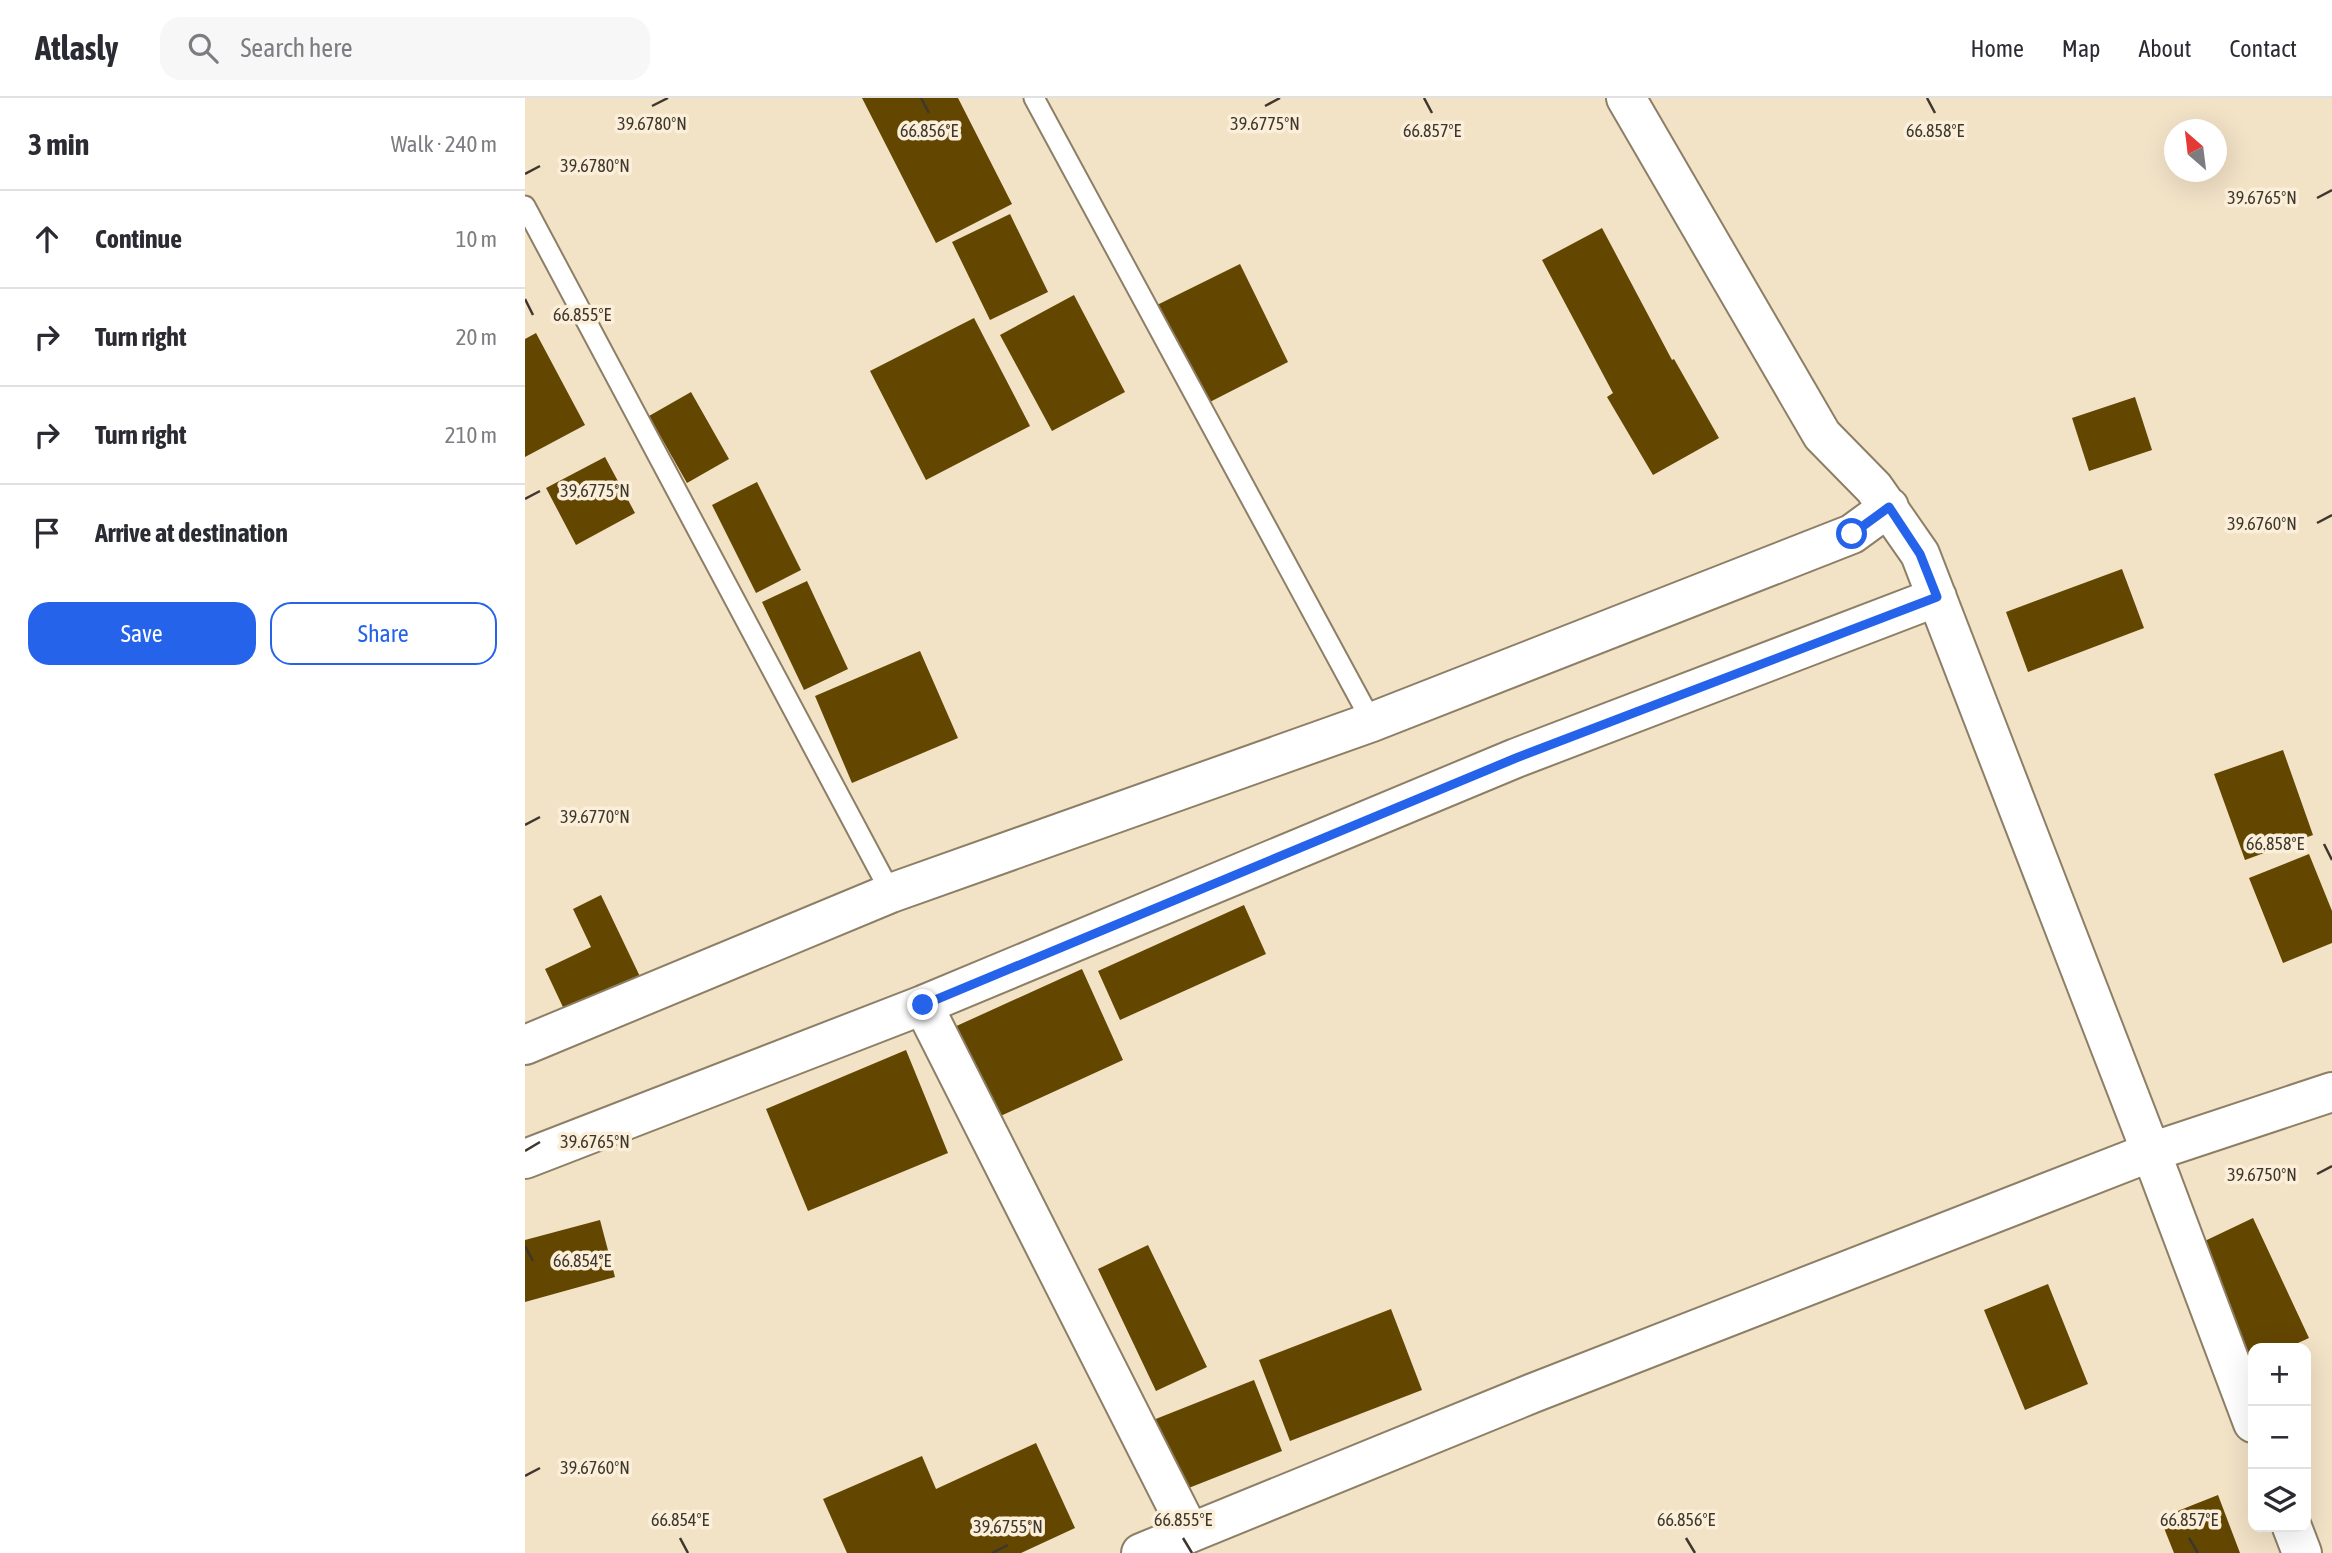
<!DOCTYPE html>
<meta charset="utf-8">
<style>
:root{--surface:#fff;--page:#f7f7f7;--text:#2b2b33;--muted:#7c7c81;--line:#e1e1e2;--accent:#2563eb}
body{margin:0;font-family:"Asap Condensed",sans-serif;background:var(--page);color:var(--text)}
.controls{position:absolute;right:21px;bottom:21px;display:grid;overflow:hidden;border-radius:14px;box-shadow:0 7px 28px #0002}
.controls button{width:63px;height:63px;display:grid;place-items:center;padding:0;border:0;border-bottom:2px solid var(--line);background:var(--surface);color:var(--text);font:35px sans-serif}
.compass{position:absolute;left:1639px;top:21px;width:63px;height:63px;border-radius:50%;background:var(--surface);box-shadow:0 7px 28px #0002;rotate:332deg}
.stop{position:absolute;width:21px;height:21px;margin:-16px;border:5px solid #2563eb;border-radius:50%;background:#fff}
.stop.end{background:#2563eb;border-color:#fff;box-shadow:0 2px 7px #0008}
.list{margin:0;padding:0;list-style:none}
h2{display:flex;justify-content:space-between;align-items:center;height:91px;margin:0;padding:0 28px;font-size:30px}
h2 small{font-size:23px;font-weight:400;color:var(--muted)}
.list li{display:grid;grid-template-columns:46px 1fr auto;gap:21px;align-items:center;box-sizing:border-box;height:98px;padding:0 28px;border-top:2px solid var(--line)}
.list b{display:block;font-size:26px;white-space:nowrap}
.list em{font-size:23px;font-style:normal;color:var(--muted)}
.actions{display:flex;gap:14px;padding:21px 28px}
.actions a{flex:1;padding:16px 0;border:2px solid var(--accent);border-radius:21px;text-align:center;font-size:24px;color:var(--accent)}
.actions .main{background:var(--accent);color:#fff}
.icon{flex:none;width:38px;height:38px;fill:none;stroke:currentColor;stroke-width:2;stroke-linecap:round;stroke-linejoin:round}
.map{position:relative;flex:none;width:1807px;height:1455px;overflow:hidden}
header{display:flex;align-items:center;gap:42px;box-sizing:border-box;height:98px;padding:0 35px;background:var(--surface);border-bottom:2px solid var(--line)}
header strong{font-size:33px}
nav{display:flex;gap:38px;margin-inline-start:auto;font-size:24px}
.search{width:490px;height:63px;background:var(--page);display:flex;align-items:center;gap:18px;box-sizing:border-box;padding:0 24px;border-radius:21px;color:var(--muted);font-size:26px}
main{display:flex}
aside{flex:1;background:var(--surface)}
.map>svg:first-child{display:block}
.building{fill:#634600}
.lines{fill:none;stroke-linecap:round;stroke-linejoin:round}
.lane-casing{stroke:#8d7f66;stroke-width:23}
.street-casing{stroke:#8d7f66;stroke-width:42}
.lane{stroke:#fff;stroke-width:19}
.street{stroke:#fff;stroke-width:38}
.route{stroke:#2563eb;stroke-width:9}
.ticks{fill:none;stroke:#3e372d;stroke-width:2.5}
.ticks-label{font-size:18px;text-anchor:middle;fill:#3e372d;stroke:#fcefd9;stroke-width:7;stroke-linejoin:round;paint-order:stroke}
</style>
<header>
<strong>Atlasly</strong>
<div class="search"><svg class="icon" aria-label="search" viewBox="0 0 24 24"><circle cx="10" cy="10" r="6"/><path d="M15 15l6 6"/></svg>Search here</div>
<nav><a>Home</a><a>Map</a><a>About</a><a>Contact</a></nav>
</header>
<main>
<aside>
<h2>3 min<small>Walk · 240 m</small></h2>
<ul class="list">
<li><svg class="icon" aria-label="ahead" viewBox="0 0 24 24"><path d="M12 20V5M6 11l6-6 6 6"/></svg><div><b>Continue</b></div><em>10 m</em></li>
<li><svg class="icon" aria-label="right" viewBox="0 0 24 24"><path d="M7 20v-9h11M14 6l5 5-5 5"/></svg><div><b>Turn right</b></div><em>20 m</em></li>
<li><svg class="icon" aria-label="right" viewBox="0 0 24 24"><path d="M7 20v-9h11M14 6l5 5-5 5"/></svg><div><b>Turn right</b></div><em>210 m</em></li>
<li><svg class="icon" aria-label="arrive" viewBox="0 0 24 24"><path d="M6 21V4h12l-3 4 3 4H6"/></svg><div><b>Arrive at destination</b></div></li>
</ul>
<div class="actions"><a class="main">Save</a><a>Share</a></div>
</aside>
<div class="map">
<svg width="1807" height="1455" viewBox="0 0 1807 1455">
<rect width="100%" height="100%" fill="#f2e2c6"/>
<path class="building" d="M337,0H433L487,106L411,145Z
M485,116L523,194L465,222L427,144Z
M1077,130L1147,262L1149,261L1194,340L1128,377L1082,299L1088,295L1017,162Z
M715,166L763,264L679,307L630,208Z
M549,197L600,294L527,333L475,237Z
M449,220L505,328L401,382L345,273Z
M11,235L60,327L0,359V241Z
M166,294L204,361L162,385L124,318Z
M1610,299L1627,352L1564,373L1547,320Z
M80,359L110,415L51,447L21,390Z
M232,384L276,472L231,495L187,407Z
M1597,471L1619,530L1503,574L1481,514Z
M282,483L323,571L279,592L237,504Z
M395,553L433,640L327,685L290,598Z
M1758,652L1788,737L1720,762L1689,676Z
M1784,756L1807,813V845L1758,865L1724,780Z
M76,797L120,889L45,924L20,871L66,849L48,811Z
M719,807L741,856L595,922L573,873Z
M557,871L598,962L447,1031L405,940Z
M381,952L423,1055L283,1113L241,1011Z
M1728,1120L1784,1240L1762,1250H1728V1266L1721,1269L1665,1150Z
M75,1122L90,1179L0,1204V1142Z
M623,1147L682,1269L631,1293L573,1171Z
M1523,1186L1563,1286L1500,1312L1459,1212Z
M866,1211L897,1292L765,1343L734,1262Z
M729,1282L757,1353L641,1399L613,1328Z
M511,1345L550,1430L496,1455H322L298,1401L397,1358L411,1391Z
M1693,1397L1715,1455H1649L1635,1420Z"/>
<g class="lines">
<g class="lane-casing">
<path id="lane" d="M509,0L847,624
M0,108L366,795"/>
</g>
<g class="street-casing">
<path id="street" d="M1101,0L1297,337L1349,390L1395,456L1626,1054L1728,1325
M398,907L665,1435
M0,947L366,795L847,624L1327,436L1364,409
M0,1061L398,907L991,660L1412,499
M1767,1429L1777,1455
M616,1455L1008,1295L1626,1054L1807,994"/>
</g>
<use href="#lane" class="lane"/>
<use href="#street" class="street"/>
</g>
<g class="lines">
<path class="route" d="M398,907L991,660L1412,499L1395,456L1364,409L1327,436"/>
</g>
<path class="ticks" d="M396,0L404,15M899,0L907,15M1402,0L1410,15M127,8L143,0M740,8L755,0M0,76L15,68M1792,100L1807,92M0,201L8,217M0,401L15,393M1792,425L1807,417M0,727L15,719M1799,746L1807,762M0,1053L15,1044M1792,1076L1807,1068M0,1148L8,1163M0,1378L15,1370M155,1440L163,1455M658,1440L667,1455M1161,1440L1170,1455M1664,1440L1673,1455M467,1455L483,1447"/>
<g class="ticks-label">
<text x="127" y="32">39.6780°N</text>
<text x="740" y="32">39.6775°N</text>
<text x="404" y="39">66.856°E</text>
<text x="907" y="39">66.857°E</text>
<text x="1410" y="39">66.858°E</text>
<text x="70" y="74">39.6780°N</text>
<text x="1737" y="106">39.6765°N</text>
<text x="57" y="223">66.855°E</text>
<text x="70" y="399">39.6775°N</text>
<text x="1737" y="432">39.6760°N</text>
<text x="70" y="725">39.6770°N</text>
<text x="1750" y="752">66.858°E</text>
<text x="70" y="1050">39.6765°N</text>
<text x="1737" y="1083">39.6750°N</text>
<text x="57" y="1169">66.854°E</text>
<text x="70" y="1376">39.6760°N</text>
<text x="155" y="1428">66.854°E</text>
<text x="658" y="1428">66.855°E</text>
<text x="1161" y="1428">66.856°E</text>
<text x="1664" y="1428">66.857°E</text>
<text x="483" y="1435">39.6755°N</text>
</g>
</svg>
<div class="controls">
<button>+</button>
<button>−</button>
<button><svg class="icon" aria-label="layers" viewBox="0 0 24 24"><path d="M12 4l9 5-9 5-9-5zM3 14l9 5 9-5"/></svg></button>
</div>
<svg class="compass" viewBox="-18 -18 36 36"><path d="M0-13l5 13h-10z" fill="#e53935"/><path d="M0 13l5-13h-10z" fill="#7c7c81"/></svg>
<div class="stop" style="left:1327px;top:436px"></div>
<div class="stop end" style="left:398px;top:907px"></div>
</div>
</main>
